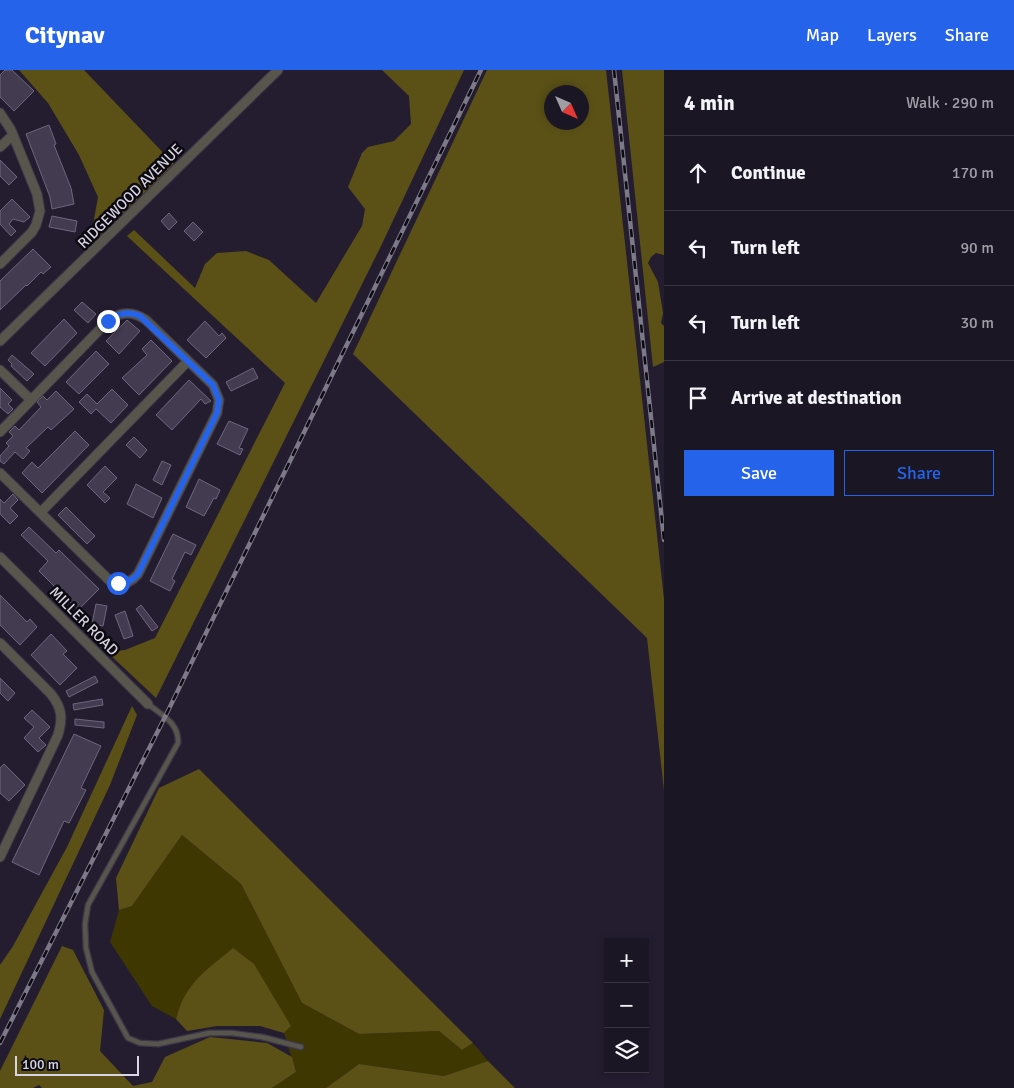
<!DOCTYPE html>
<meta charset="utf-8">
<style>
:root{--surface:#1b1624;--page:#282331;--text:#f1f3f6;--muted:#a09fa6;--line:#393541;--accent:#2563eb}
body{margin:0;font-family:Signika,sans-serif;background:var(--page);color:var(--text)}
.controls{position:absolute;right:15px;bottom:15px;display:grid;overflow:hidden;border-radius:0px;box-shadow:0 2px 8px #0003}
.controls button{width:45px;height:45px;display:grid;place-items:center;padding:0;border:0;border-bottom:1px solid var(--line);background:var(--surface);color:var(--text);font:25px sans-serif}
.compass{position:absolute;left:544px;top:15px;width:45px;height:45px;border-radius:50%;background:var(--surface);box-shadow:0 2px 8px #0003;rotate:135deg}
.scale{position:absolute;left:15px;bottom:12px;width:124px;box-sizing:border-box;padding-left:5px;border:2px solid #d8d4e1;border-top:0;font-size:14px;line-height:18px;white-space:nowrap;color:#d8d4e1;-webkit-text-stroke:4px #0c0911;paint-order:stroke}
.stop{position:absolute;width:15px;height:15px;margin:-11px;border:4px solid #2563eb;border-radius:50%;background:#fff}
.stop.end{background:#2563eb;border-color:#fff;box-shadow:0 1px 5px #0008}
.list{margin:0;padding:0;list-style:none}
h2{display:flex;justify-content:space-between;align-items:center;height:65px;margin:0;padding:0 20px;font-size:21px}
h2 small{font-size:16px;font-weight:400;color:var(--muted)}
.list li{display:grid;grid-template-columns:32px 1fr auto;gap:15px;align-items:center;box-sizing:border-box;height:75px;padding:0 20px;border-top:1px solid var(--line)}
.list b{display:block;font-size:19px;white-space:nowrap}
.list em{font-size:16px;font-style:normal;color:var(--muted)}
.actions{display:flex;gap:10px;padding:15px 20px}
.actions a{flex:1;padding:11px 0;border:1px solid var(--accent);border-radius:0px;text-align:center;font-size:18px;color:var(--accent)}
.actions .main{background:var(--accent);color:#fff}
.icon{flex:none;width:28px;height:28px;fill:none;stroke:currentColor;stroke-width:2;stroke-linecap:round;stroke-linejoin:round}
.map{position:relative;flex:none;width:664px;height:1018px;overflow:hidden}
header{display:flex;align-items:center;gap:30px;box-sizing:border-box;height:70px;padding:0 25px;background:var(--accent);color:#fff}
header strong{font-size:24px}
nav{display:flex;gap:28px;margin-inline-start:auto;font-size:18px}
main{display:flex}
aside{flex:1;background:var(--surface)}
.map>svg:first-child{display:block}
.green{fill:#3f3702}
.forest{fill:#5b5117;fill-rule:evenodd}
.building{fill:#433c51;stroke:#6e667e}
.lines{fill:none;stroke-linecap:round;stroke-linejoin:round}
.service-casing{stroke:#3d3749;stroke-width:7}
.minor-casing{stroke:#3d3749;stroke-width:11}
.service{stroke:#58564c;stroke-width:4.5}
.minor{stroke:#58564c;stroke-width:9}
.rail-casing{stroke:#7e7989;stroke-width:4.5}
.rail{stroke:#0c0911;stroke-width:2.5;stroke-dasharray:8;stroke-linecap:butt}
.route{stroke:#2563eb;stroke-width:6}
.labels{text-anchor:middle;stroke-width:5;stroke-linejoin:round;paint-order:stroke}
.street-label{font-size:15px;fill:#d8d4e1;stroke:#0c0911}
</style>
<header>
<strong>Citynav</strong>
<nav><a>Map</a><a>Layers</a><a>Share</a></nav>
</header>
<main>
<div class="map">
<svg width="664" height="1018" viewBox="0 0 664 1018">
<rect width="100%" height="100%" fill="#241d30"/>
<path class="green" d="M182,765L241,814L302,933L359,964L439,961L462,980L473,973L488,991L444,1006L359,994L326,1018H272L296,1002L284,963L291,956L180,935L176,949L152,936L110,872L119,840L132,836Z"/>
<path class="forest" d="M19,0H84L174,94L89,177L98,127L79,85L48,33Z
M382,0H464L381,176L156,628L107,582L125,580L155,568L285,313L127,166L134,160L195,218L205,194L217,183L246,181L269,190L316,233L362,156L365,139L348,117L362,83L368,77L394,71L411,54L409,26Z
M487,0H606L664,529V720L647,568L353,284ZM552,22H582V52H552Z
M622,0H664V185L656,183L651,187L648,193L658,212L663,243L661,253L664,256V292L653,297Z
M132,636L137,645L110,715L0,949V895L13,876L67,777Z
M199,699L473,973L462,980L439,961L359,964L302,933L241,814L182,765L132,836L119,840L116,808L159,718Z
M62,876L73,880L104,940L100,981L133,1016L152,1012L165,987L210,967L267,973L292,987L296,1002L272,1018H42L39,1015L33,1018H0V1001Z
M233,878L254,894L291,956L284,963L260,956H217L187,961L176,949C185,913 206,901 233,878Z
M488,991L515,1018H326L359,994L444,1006Z"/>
<path class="building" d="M5,0H12L34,21L14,41L0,27V5Z
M49,55L56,74L54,75L71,118L74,134L52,139L50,127L26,64Z
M0,90L17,107L9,115L0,106Z
M12,129L30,147L24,152L13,149L9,154L16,161L11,166L0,154V141Z
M169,143L177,152L169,160L161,151Z
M52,146L77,151L75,162L49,157Z
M193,152L203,162L194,171L184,161Z
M33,179L51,197L43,204L41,202L27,216L26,215L0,240V211Z
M82,232L96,244L88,253L74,240Z
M64,249L77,263L45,296L31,283Z
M127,250L140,261L119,284L106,271Z
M205,251L219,266L222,263L226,268L206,288L187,270Z
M151,270L172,291L139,325L122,308L147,285L142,279Z
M96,281L109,294L79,324L66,312Z
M12,285L34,304L27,311L11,296L12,294L8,290Z
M253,298L258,308L231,321L226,312Z
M189,310L211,331L205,334L201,329L172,360L156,345Z
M0,318L12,330L8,334L13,339L8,344L0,337Z
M112,319L128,335L111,353L96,339L91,344L79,332L87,324L97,334Z
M56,321L74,339L51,360L48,357L26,378L30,381L23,389L15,382L4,394L0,391V386L9,376L6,373L13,366L9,362L15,356L19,360L41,337L37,332L43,326L47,330Z
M229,351L248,359L239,378L243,379L240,385L217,374Z
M75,361L89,375L42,423L22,403L32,392L38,398Z
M134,367L147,380L140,388L126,375Z
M162,391L171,395L162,415L153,410Z
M105,396L117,408L103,422L110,428L105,433L87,415Z
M199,409L220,420L216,429L214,428L204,446L186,437Z
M136,414L162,428L153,448L127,434Z
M13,424L18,430L10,438L18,446L10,454L0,444V429L4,433Z
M66,437L95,466L87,474L58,445Z
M29,457L56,483L59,480L99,519L78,540L39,501L48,491L21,465Z
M173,464L196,475L191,485L185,482L172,509L175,511L170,521L150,511Z
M0,525L27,552L30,549L37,557L20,575L0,555Z
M96,534L107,536L103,556L92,554Z
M141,535L158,557L152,561L136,539Z
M125,541L133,566L124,569L115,545Z
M51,564L67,581L63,584L77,598L60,615L31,585Z
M95,606L98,612L69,627L66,621Z
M0,608L15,623L8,631L0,623Z
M102,629L103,635L74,640L73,634Z
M32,640L50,657L39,668L46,675L38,682L24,668L34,657L24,648Z
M75,649L104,652V658L75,655Z
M74,664L101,676L81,718L86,720L69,753L64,751L39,805L12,792Z
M4,694L25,715L9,731L0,723V698Z"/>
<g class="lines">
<g class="service-casing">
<path id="service" d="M148,634C163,646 179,653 178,673L88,835L85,854L86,878L92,902L128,968L140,973L158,974L209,963H232L262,967L301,977"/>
</g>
<g class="minor-casing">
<path id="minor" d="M0,43L11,60L37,124L40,141L36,155L32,162L0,194
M0,77L13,65
M0,271L278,0
M0,300L31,330
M0,362L108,251C121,241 133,241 146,250L213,315L219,330L217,343L138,504L133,509L125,514L110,511L0,403
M41,442L188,291
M0,487L148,634
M0,573L51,624C62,638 63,648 58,665L0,787"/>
</g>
<use href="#service" class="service"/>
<use href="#minor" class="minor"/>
<g class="rail-casing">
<path id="rail" d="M614,0L664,470
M0,973L165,647L481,0"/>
</g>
<use href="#rail" class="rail"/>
</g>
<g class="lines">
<path class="route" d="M108,251C118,243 129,241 140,246L213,315L219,330L217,343L138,504C132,510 127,514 118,513"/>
</g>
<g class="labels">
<g class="street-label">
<text transform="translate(130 126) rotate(-45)" y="5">RIDGEWOOD AVENUE</text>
<text transform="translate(84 551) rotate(45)" y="5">MILLER ROAD</text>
</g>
</g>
</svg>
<div class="controls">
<button>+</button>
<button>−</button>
<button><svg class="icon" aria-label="layers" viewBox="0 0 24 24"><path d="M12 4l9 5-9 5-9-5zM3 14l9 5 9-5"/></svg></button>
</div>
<svg class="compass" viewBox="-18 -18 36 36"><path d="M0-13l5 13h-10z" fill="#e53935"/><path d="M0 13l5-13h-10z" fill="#a09fa6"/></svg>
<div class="scale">100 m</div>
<div class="stop" style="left:118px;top:513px"></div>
<div class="stop end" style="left:108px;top:251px"></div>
</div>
<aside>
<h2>4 min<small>Walk · 290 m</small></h2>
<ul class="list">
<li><svg class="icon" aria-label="ahead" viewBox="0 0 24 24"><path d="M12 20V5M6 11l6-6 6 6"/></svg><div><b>Continue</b></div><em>170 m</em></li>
<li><svg class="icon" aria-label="left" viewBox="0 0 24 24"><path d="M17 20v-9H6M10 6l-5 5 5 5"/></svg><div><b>Turn left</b></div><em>90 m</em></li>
<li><svg class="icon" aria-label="left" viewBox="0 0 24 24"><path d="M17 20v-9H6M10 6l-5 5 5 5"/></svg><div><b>Turn left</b></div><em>30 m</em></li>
<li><svg class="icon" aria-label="arrive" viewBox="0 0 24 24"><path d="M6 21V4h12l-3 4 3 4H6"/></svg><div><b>Arrive at destination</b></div></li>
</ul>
<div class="actions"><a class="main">Save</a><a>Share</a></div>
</aside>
</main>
